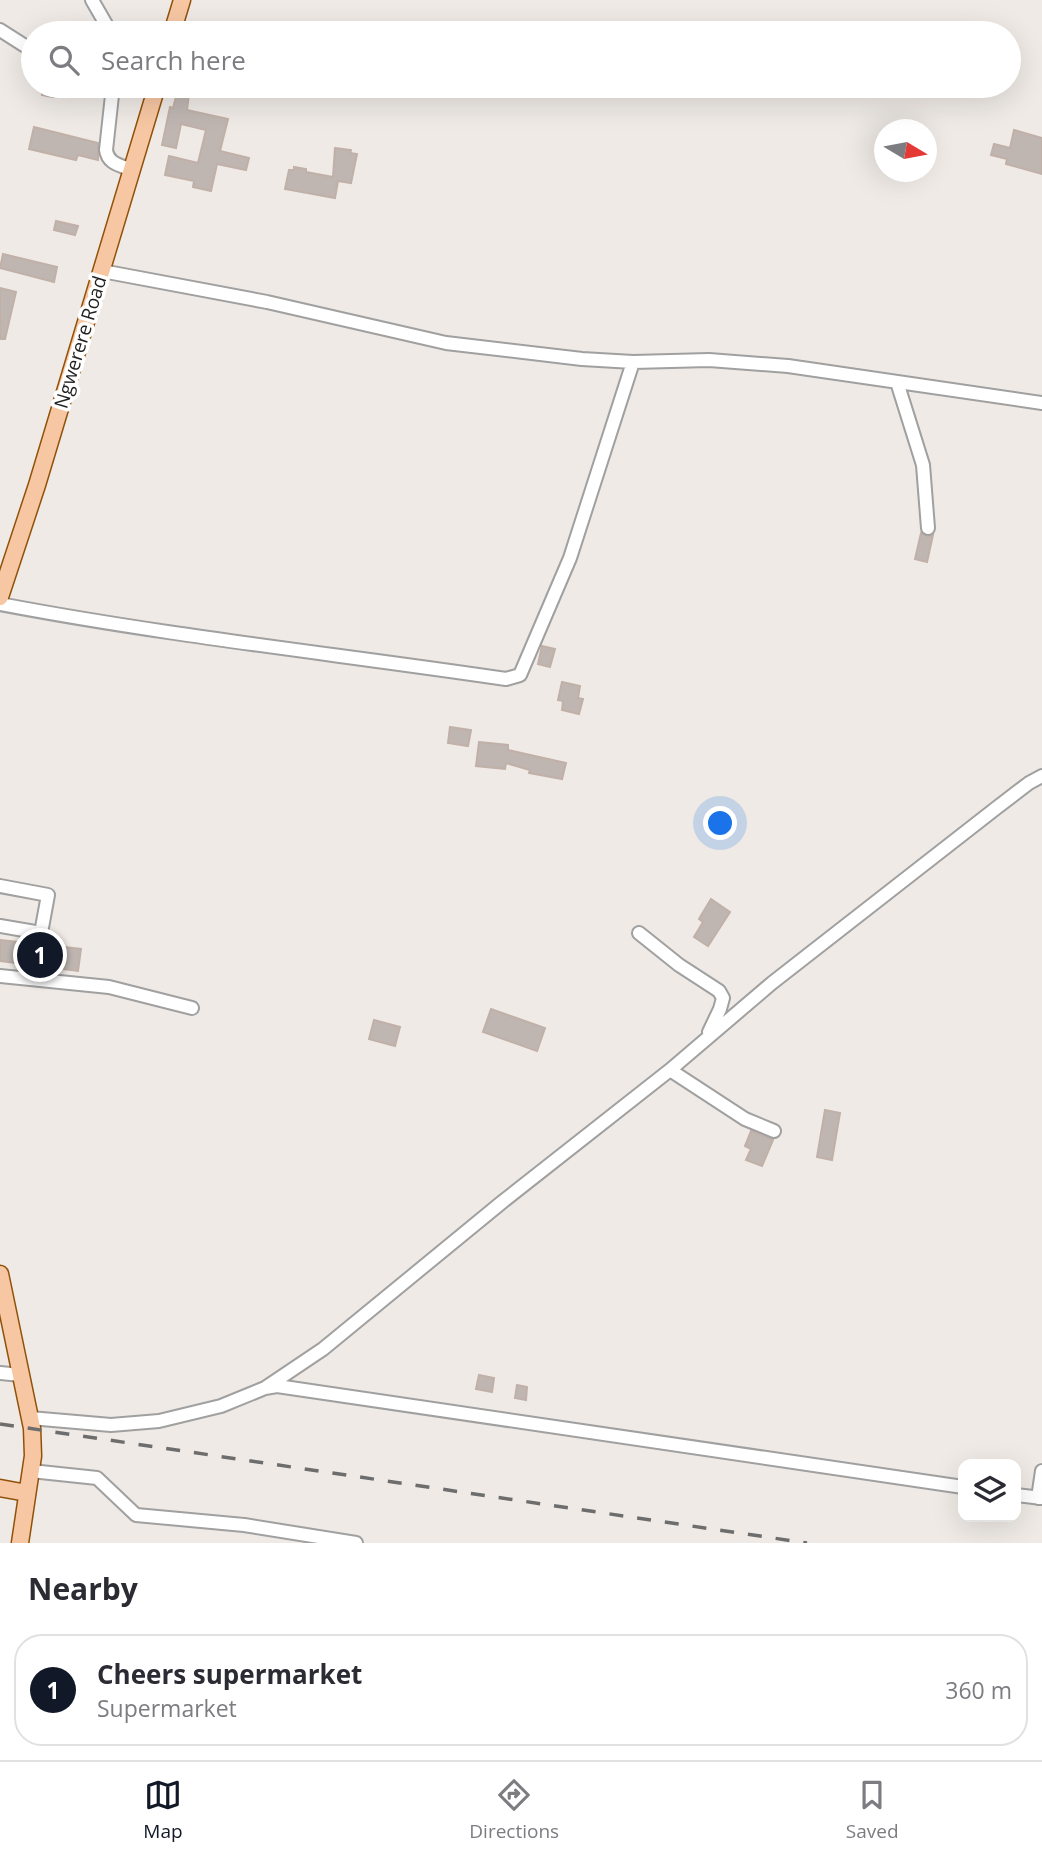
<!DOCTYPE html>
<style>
:root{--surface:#fff;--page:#f7f7f7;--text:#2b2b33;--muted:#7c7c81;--line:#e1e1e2;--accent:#111827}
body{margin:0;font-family:"Open Sans",sans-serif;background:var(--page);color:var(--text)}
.controls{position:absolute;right:21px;bottom:21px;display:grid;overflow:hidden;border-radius:14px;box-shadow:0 7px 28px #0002}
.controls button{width:63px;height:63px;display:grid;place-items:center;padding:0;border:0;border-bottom:2px solid var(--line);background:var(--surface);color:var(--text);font:35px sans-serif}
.compass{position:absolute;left:874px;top:119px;width:63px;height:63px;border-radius:50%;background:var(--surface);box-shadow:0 7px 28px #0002;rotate:100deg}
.you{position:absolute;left:721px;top:824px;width:24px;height:24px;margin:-18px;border:5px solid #fff;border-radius:50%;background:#1a73e8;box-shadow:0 0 0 10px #1a73e833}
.badge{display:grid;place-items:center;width:46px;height:46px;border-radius:50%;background:var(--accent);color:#fff;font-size:23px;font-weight:700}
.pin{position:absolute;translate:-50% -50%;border:4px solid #fff;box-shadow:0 2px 7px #0006}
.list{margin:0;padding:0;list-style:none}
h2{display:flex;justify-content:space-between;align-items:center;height:91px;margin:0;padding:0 28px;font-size:30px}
h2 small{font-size:23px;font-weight:400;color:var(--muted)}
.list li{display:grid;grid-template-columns:46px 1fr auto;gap:21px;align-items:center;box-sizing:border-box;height:112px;margin:0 14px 14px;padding:0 14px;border:2px solid var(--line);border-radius:28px}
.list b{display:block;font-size:26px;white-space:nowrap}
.list p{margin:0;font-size:23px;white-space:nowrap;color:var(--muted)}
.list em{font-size:23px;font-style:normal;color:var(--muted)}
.icon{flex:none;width:38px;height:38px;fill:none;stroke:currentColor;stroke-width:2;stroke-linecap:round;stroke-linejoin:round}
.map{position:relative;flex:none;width:1042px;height:1543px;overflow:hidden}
.search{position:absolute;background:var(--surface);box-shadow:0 7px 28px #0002;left:21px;right:21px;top:21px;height:77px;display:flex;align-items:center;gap:18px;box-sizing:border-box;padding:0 24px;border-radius:38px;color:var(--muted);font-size:26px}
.sheet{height:217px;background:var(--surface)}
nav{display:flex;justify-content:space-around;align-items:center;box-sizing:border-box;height:98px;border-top:2px solid var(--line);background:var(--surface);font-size:19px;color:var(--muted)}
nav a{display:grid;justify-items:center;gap:4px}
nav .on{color:var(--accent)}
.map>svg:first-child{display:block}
.building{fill:#bfb6b2;stroke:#c0b0a8;stroke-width:2}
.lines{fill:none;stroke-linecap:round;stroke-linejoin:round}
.minor-casing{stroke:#a0a0a0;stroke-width:16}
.major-casing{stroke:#915108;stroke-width:19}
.minor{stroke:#fff;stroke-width:12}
.major{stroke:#f7c7a3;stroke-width:16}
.rail{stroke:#6d6d6d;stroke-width:3.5;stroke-dasharray:14 14;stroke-linecap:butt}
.labels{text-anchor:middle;stroke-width:7;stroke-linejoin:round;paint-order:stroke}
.street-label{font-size:19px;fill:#1f1f1f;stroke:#fff}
</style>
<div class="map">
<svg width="1042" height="1543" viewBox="0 0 1042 1543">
<rect width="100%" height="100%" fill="#efeae5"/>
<path class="building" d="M44,86H56L53,97L42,95Z
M179,86H190L187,110L228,119L220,151L249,158L246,170L217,164L211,191L193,187L194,181L165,175L169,156L198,163L206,130L181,124L176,148L162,145L170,107L173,108Z
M220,86H252L249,97L220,90Z
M34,127L98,143V160L78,155L76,160L29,149Z
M1014,130L1042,138V174L1006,164L1007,159L991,155L994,144L1010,148Z
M335,148L351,150L350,153L357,154L351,183L338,181L335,198L285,189L289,170H294V167L306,169V172L333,177Z
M56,221L78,226L75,235L54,230Z
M3,254L57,267L54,282L0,268Z
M0,288L16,292L5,339H0Z
M921,533L928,537L933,535L927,562L915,559Z
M542,646L555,649L550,667L538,664Z
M562,682L580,686L578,698L583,699L579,714L562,710L563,701L558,700Z
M450,727L471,730L468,746L448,743Z
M479,742L508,745V750L566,763L562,779L529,773L530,770L506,763L505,769L476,766Z
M711,899L730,912L708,946L694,937L703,922L699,919Z
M0,940L81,949L78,971L0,961Z
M491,1009L545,1028L537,1051L483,1032Z
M374,1020L400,1027L395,1046L369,1039Z
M825,1110L840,1113L832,1160L817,1157Z
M751,1131L773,1140L762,1166L746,1160L751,1149L745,1146Z
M479,1375L494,1378L492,1392L476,1389Z
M517,1385L527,1387L526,1400L515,1398Z"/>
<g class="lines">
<g class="minor-casing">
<path id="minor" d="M92,0L111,33
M0,30L33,51
M113,86L106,150C108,164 120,165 132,170
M102,271L267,302L446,343L582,359L633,362L709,360L788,366L1042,403
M897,382L923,465L928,528
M0,604C168,636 337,654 506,679L520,675L570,558L633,362
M0,886L48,895L41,933L0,926
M639,933L679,965L719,991L723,998L720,1009L709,1032
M0,976L109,987L192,1008
M670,1070L745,1119L774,1131
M0,1373L21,1375
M265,1388L323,1349L501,1203L670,1070L772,983L995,809L1029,783L1042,776
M30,1418L111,1425L159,1421L221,1406L265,1388L277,1386L963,1487
M31,1471L97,1478L136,1515L244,1525L356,1543
M1016,1495L1042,1498
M1038,1498L1042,1471"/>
</g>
<g class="major-casing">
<path id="major" d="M172,33L182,0
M0,597L37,485L157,86
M0,1274L32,1428L33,1456L20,1543
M0,1488L27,1493"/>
</g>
<use href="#minor" class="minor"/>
<use href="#major" class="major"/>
<path class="rail" d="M0,1424L807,1543"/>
</g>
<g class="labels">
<g class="street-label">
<text transform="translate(80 342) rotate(-73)" y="7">Ngwerere Road</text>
</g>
</g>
</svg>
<div class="controls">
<button><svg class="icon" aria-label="layers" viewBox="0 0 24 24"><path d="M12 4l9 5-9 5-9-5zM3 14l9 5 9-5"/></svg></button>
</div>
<svg class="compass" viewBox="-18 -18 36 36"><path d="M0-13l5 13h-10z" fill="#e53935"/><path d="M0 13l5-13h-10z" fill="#7c7c81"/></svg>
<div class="you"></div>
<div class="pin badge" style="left:40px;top:955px">1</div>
<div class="search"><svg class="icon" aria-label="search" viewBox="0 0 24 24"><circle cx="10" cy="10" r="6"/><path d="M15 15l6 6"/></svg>Search here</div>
</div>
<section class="sheet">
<h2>Nearby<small></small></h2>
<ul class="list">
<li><span class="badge">1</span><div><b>Cheers supermarket</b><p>Supermarket</p></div><em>360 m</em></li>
</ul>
</section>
<nav>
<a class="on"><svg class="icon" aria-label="map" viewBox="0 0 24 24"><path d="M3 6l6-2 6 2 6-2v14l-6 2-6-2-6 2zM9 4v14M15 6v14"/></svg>Map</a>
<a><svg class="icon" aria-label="directions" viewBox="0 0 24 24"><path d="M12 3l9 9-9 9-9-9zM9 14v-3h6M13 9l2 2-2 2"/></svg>Directions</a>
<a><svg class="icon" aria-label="saved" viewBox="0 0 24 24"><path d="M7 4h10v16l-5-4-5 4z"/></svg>Saved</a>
</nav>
